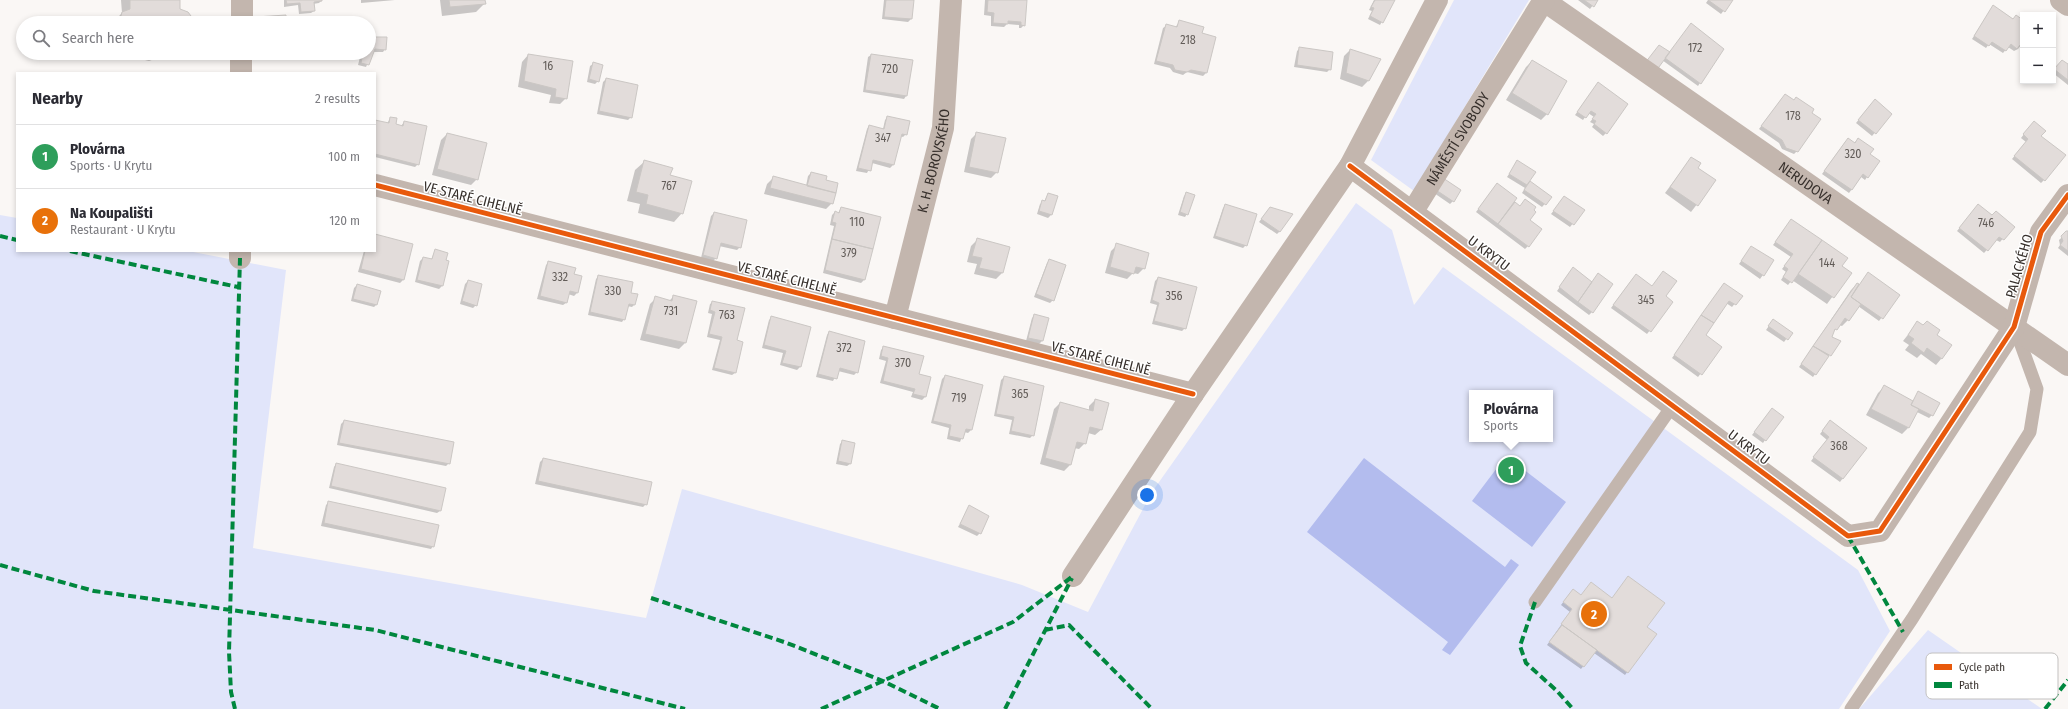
<!DOCTYPE html>
<meta charset="utf-8">
<style>
:root{--surface:#fff;--page:#f7f7f7;--text:#2b2b33;--muted:#7c7c81;--line:#e1e1e2;--accent:#7b7672}
body{margin:0;font-family:"Fira Sans Condensed",sans-serif;background:var(--page);color:var(--text)}
.controls{position:absolute;right:12px;top:12px;display:grid;overflow:hidden;border-radius:0px;box-shadow:0 2px 6px #0003}
.controls button{width:36px;height:36px;display:grid;place-items:center;padding:0;border:0;border-bottom:1px solid var(--line);background:var(--surface);color:var(--text);font:20px sans-serif}
.you{position:absolute;left:1147px;top:495px;width:14px;height:14px;margin:-10px;border:3px solid #fff;border-radius:50%;background:#1a73e8;box-shadow:0 0 0 6px #1a73e833}
.badge{display:grid;place-items:center;width:26px;height:26px;border-radius:50%;background:var(--accent);color:#fff;font-size:13px;font-weight:700}
.pin{position:absolute;translate:-50% -50%;border:2px solid #fff;box-shadow:0 1px 4px #0006}
.popup{position:absolute;left:1469px;top:390px;width:84px;height:52px;box-sizing:border-box;display:grid;place-content:center;border-radius:0px;background:var(--surface);filter:drop-shadow(0 1px 3px #0005);font-size:13px;white-space:nowrap;color:var(--muted)}
.popup b{font-size:15px;color:var(--text)}
.popup::after{content:'';position:absolute;left:50%;top:100%;margin-left:-8px;border:8px solid transparent;border-top-color:var(--surface)}
.list{margin:0;padding:0;list-style:none}
h2{display:flex;justify-content:space-between;align-items:center;height:52px;margin:0;padding:0 16px;font-size:17px}
h2 small{font-size:13px;font-weight:400;color:var(--muted)}
.list li{display:grid;grid-template-columns:26px 1fr auto;gap:12px;align-items:center;box-sizing:border-box;height:64px;padding:0 16px;border-top:1px solid var(--line)}
.list b{display:block;font-size:15px;white-space:nowrap}
.list p{margin:0;font-size:13px;white-space:nowrap;color:var(--muted)}
.list em{font-size:13px;font-style:normal;color:var(--muted)}
.icon{flex:none;width:22px;height:22px;fill:none;stroke:currentColor;stroke-width:2;stroke-linecap:round;stroke-linejoin:round}
.map{position:relative;flex:none;width:2068px;height:709px;overflow:hidden}
.search{position:absolute;background:var(--surface);box-shadow:0 2px 6px #0003;left:16px;top:16px;width:360px;height:44px;display:flex;align-items:center;gap:10px;box-sizing:border-box;padding:0 14px;border-radius:22px;color:var(--muted);font-size:15px}
.panel{position:absolute;background:var(--surface);box-shadow:0 2px 6px #0003;left:16px;top:72px;width:360px;height:180px;border-radius:0px}
.map>svg:first-child{display:block}
.green{fill:#e1e5fa;fill-rule:evenodd}
.water{fill:#b3bcee}
.shadow{fill:#0003}
.building{fill:#e2dcda;stroke:#cbc7c4}
.lines{fill:none;stroke-linecap:round;stroke-linejoin:round}
.service{stroke:#c3b6ae;stroke-width:13}
.minor{stroke:#c3b6ae;stroke-width:22}
.quiet{stroke:#00873e;stroke-width:4;stroke-dasharray:8 4;stroke-linecap:butt}
.cycleway-casing{stroke:#fff;stroke-width:8}
.cycleway{stroke:#e8590c;stroke-width:5}
.labels{text-anchor:middle;stroke-width:3;stroke-linejoin:round;paint-order:stroke}
.number-label{font-size:12px;fill:#625c58}
.street-label{font-size:14px;fill:#37302c;stroke:#fff}
.key{fill:#fff;stroke:#c3c1c0;stroke-width:1}
.key-label{font-size:11px;fill:#37302c}
</style>
<div class="map">
<svg width="2068" height="709" viewBox="0 0 2068 709">
<rect width="100%" height="100%" fill="#faf7f5"/>
<path class="green" d="M1454,0H1529L1414,191L1371,160Z
M1356,203L1392,230L1414,305L1443,267L1858,570L1890,631L1839,709H0V215L17,218V251H188L286,270L253,548L646,618L682,489L1022,585L1088,612L1152,492ZM1472,393H1550V439H1472Z
M1928,630L2042,709H1859Z"/>
<path class="water" d="M1506,456L1566,502L1532,547L1472,501Z
M1364,458L1505,567L1511,559L1519,565L1450,655L1442,650L1448,642L1307,532Z"/>
<path class="shadow" d="M121,0H179V10L190,23H112L122,13Z
M284,0H321V1L319,3L313,4L314,11L311,13L299,14L298,5L284,7Z
M361,0H395L361,3Z
M440,0H484L485,3L476,12L442,16Z
M884,0H913L911,19L908,22L882,19Z
M985,0H1026L1024,25L1021,28H1019V25L1007,24L1004,27L991,26V16L984,15Z
M1374,0H1394L1380,25L1368,19L1372,11L1369,10Z
M1578,0H1597L1590,9Z
M1708,0H1732L1721,14L1706,3Z
M1993,6L2013,19L2016,16L2023,21V43L2018,49L2014,51L2008,47L2003,53L1989,44L1986,48L1972,39Z
M257,18L285,23H254Z
M1179,22L1201,34L1206,73L1203,76L1187,72L1183,75L1173,72L1170,68L1154,64L1163,28L1166,26L1175,28Z
M369,38L385,49L383,52H373L366,67L358,65L361,53H369Z
M1658,47L1700,83L1698,86L1662,60Z
M1300,48L1330,69L1327,72L1294,67L1297,51Z
M1350,50L1368,81L1362,87L1340,79L1344,56Z
M112,53H180L176,57H160L149,61L137,58L117,57Z
M528,55L566,98L560,104L549,103L551,95L518,87L522,62Z
M871,55L912,61L906,96L904,99L863,92L868,57Z
M1532,61L1547,114L1541,120L1506,100L1526,67Z
M593,64L598,81L595,84L587,82L590,66Z
M2060,64L2068,65V85L2053,73Z
M606,79L631,117L628,120L597,114L603,82Z
M1598,83L1606,133L1603,136L1592,127L1594,124L1590,122L1594,117L1588,113L1583,120L1575,115Z
M1782,98L1797,151L1794,154L1782,149L1779,143L1759,129Z
M1872,103L1891,114L1872,136L1856,123Z
M888,117L906,134L903,137L900,136L893,165L890,168L872,163L867,173L856,171L867,129L869,126L883,129L885,120Z
M390,118L395,125L401,126L404,122L418,164L415,167L375,157V121L387,124Z
M2031,125L2040,136L2044,180L2041,183L2012,159L2026,142L2021,138Z
M977,133L997,172L991,178L964,172L971,139Z
M447,134L477,179L471,185L432,175L441,140Z
M1858,139L1869,154L1867,177L1865,180L1861,177L1849,193L1822,174L1845,142L1854,143Z
M644,162L669,176L682,213L674,222L638,213L640,204L627,201L635,170Z
M1517,162L1528,181L1551,197L1542,207L1522,193L1525,188L1507,177Z
M1686,165L1697,169L1715,181L1691,212L1665,193Z
M811,173L825,181L832,203L826,209L764,194L767,184L773,178L806,186L808,176Z
M1441,182L1453,201L1450,204L1434,193Z
M1497,184L1520,207L1529,220L1528,246L1525,249L1476,212Z
M1187,193V214L1185,217L1178,215L1184,196Z
M1048,194L1051,215L1048,218L1037,214L1040,204L1044,202Z
M1562,200L1583,211L1570,227L1551,214Z
M1226,205L1246,245L1243,248L1213,238L1223,208Z
M841,208L880,218L864,280L861,283L823,273L834,226L830,225L832,215L835,212L838,213Z
M1270,208L1280,231L1277,234L1259,222Z
M1976,208L2013,227L2000,242L1996,240L1984,253L1957,231Z
M714,213L740,247L737,250L719,246L716,258L713,261L701,258L711,216Z
M1791,220L1850,273L1827,304L1792,280L1788,285L1781,280L1786,272L1782,269L1791,257L1773,245Z
M2068,232V256L2058,248L2060,245L2059,240Z
M375,235L403,280L400,283L358,272L364,251H375Z
M977,240L1009,248L1002,273L996,279L974,274L977,264L967,262L971,246Z
M1117,245L1144,268L1138,274L1133,273L1127,279L1105,273L1111,251Z
M435,250L448,261L442,286L439,289L415,282L420,261L423,258L431,260Z
M1749,250L1773,261L1760,279L1739,264Z
M1050,260L1053,300L1050,303L1034,297L1047,263Z
M549,262L581,277L577,293L574,296L568,294L566,303L563,305L537,299L546,265Z
M1573,268L1592,312L1589,315L1557,291Z
M599,276L630,293L634,305L632,307L627,306L624,319L622,322L588,315L596,279Z
M1158,278L1185,328L1182,331L1152,324L1157,305L1150,303L1155,281Z
M1633,278L1652,287L1672,302L1647,334L1611,308Z
M468,281L476,305L473,308L460,304L465,284Z
M1857,284L1899,295L1879,321L1858,306L1848,320L1842,326L1839,325L1832,333L1831,337L1839,341L1813,377L1799,367L1851,290Z
M357,285L377,304L374,307L351,301L354,288Z
M1722,287L1741,296L1732,307L1726,303L1704,335L1721,348L1698,377L1672,358Z
M674,296L696,302L685,343L679,349L640,340L650,304L656,298L669,301Z
M713,302L735,341V373L732,375L712,370L720,340L707,337L712,314L708,313L710,304Z
M1035,315L1042,341L1039,344L1026,341L1032,318Z
M772,317L810,328L800,367L797,370L780,365L783,353L762,348L769,320Z
M1918,322L1935,335L1941,359L1936,365L1921,354L1917,358L1905,350L1909,345L1903,341Z
M1771,323L1791,333L1784,342L1766,330Z
M829,332L857,372L854,375L838,371L833,381L816,377L827,335Z
M884,347L918,374L930,377L925,397L922,400L911,397L913,392L880,383L886,361L879,359L881,350Z
M945,376L982,385L971,430L968,433L964,432L960,442L947,439L949,428L931,423L942,379Z
M1004,377L1033,435L1030,438L1009,434L1012,420L994,416L1001,380Z
M1884,387L1912,402L1918,393L1932,415L1929,418L1917,412L1908,428L1902,434L1866,415L1878,393Z
M1095,400L1102,429L1095,435L1088,433L1085,443L1079,449L1074,448L1070,465L1064,471L1040,464L1054,409L1060,403L1089,411V406Z
M1769,413L1765,440L1763,443L1752,435Z
M344,421L449,463L446,466L337,445L341,424Z
M1827,425L1866,448L1840,482L1811,461L1827,440L1820,434Z
M843,441L850,464L847,466L836,464L840,444Z
M543,459L646,504L643,507L535,484L540,462Z
M336,464L440,511L437,513L329,488L334,467Z
M329,502L433,546L431,549L321,526L326,505Z
M970,506L980,533L977,536L958,527Z
M1570,593L1645,627L1655,635L1625,675L1594,653L1581,669L1547,645L1570,612L1561,605Z"/>
<path class="building" d="M130,0H180V9L188,12L191,16V23H119L122,12L130,9Z
M286,0H322V1L314,2L315,11L301,12L300,3L287,4Z
M449,0H485L486,4L450,7Z
M886,0H914L912,19L884,17Z
M988,0H1027L1025,26L1021,25V22L1008,21V24L993,23L994,13L987,12Z
M1375,0H1395L1383,23L1370,16L1374,8L1371,7Z
M1584,0H1598L1594,7Z
M1708,0H1733L1725,12Z
M1993,5L2013,19L2016,15L2023,20L2022,47L2020,45L2017,49L2011,44L2006,51L1992,42L1989,46L1974,36Z
M286,15V23H257L256,17Z
M1179,20L1204,27L1202,33L1216,37L1207,73L1191,70L1187,72L1175,70L1173,65L1156,61L1166,24L1177,27Z
M1691,23L1724,49L1701,84L1665,58Z
M369,37H387L386,50L375,49L369,65L361,63L363,53H369Z
M1659,45L1670,52L1656,71L1645,63Z
M1299,47L1333,52L1331,70L1297,65Z
M1350,49L1381,59L1369,81L1346,73Z
M528,54L573,61L567,99L555,97L556,89L524,81Z
M871,54L913,60L907,96L865,90Z
M1532,60L1567,81L1548,115L1512,93Z
M2062,60L2068,64V80L2054,69Z
M593,62L603,65L599,82L589,79Z
M606,78L638,85L632,118L599,111Z
M1598,82L1628,104L1607,134L1594,124L1596,121L1592,119L1596,114L1591,111L1586,118L1577,112Z
M1785,94L1794,100L1796,97L1814,109L1812,113L1821,119L1798,152L1786,148L1782,140L1761,126Z
M1875,99L1892,114L1876,134L1858,120Z
M887,116L910,121L907,135L902,134L894,165L873,160L871,171L858,168L869,125L884,129Z
M390,117L397,118L396,124L403,126L404,121L427,126L419,165L375,154V120L389,123Z
M2034,121L2046,131L2041,136L2066,155L2045,181L2014,156L2028,139L2023,134Z
M976,132L1006,138L998,173L969,167Z
M447,133L487,143L478,180L437,169Z
M1848,138L1855,143L1858,138L1874,149L1870,154L1880,161L1868,178L1863,174L1852,190L1824,171Z
M1691,157L1701,163L1698,168L1716,180L1698,206L1670,187Z
M644,160L673,168L670,175L692,181L683,214L646,204L648,195L636,192Z
M1517,160L1536,172L1527,185L1509,174Z
M811,172L827,176L826,180L838,183L836,193L807,186Z
M773,176L836,193L833,204L770,188Z
M1443,178L1461,190L1454,202L1436,190Z
M1530,181L1552,197L1546,205L1524,190Z
M1497,183L1517,198L1498,224L1478,209Z
M1186,192L1195,195L1188,215L1180,212Z
M1048,193L1058,196L1052,215L1039,211L1042,200L1045,201Z
M1564,196L1585,210L1574,225L1553,211Z
M1525,199L1536,207L1534,210L1536,212L1530,220L1542,229L1529,247L1498,224L1515,202L1520,206Z
M1225,204L1257,214L1247,246L1215,236Z
M1978,204L1992,215L1996,211L2015,227L2004,240L1999,237L1988,251L1959,228Z
M841,207L881,217L873,249L832,239L836,223L832,222L835,211L839,213Z
M1270,207L1293,214L1280,232L1261,219Z
M714,212L747,220L741,248L721,243L717,259L703,255Z
M1791,219L1822,240L1792,283L1783,277L1788,269L1784,266L1793,254L1775,242Z
M2066,231H2068V251L2060,245L2063,241L2061,236Z
M375,234L413,244L404,280L361,269L365,251H375Z
M977,238L1010,247L1003,273L979,268L982,258L972,256Z
M832,239L873,249L865,280L825,270Z
M1822,240L1848,258L1842,266L1852,273L1834,298L1798,274Z
M1116,243L1149,253L1145,269L1136,267L1134,274L1110,267Z
M1751,246L1774,260L1764,276L1741,261Z
M435,249L448,253L446,260L449,261L443,286L417,280L423,257L432,259Z
M1049,259L1066,265L1054,301L1036,294Z
M548,261L576,268L574,274L582,276L578,293L570,291L567,303L540,296Z
M1573,267L1592,282L1578,302L1559,287Z
M1663,271L1677,281L1666,296L1673,302L1651,332L1613,305L1636,274L1652,286Z
M1868,272L1900,295L1883,319L1851,297Z
M1598,273L1613,284L1593,313L1578,302Z
M598,275L633,282L631,293L638,294L635,305L629,304L625,320L590,312Z
M1158,277L1197,287L1186,329L1154,321L1159,303L1152,300Z
M468,280L482,284L477,306L462,301Z
M1724,283L1743,296L1736,305L1729,301L1714,323L1701,315Z
M1857,283L1859,284L1851,297L1861,304L1849,321L1845,318L1837,330L1835,329L1832,337L1841,341L1831,356L1813,346Z
M357,284L381,291L377,305L353,299Z
M673,295L697,301L686,343L645,334L655,296L672,301Z
M712,301L745,308L737,340L743,342L736,373L714,368L722,337L709,334L715,312L710,310Z
M1034,314L1049,318L1043,341L1028,338Z
M1701,315L1714,323L1706,335L1722,347L1702,375L1674,355Z
M771,316L811,327L801,367L782,363L786,351L764,345Z
M1773,319L1793,333L1788,340L1768,326Z
M1917,321L1923,325L1927,321L1940,330L1937,335L1952,345L1942,359L1927,348L1924,353L1911,343L1914,339L1908,335Z
M829,331L865,341L858,373L840,368L837,379L818,374Z
M883,346L924,356L919,374L931,377L926,397L913,394L915,389L883,381L888,358L881,356Z
M1813,346L1829,356L1816,375L1801,364Z
M945,375L983,385L972,430L966,429L963,439L949,436L951,425L933,421Z
M1004,376L1044,386L1034,436L1011,431L1014,417L996,414Z
M1884,385L1913,401L1911,405L1919,409L1909,428L1871,409Z
M1918,391L1940,403L1933,416L1911,405Z
M1095,399L1109,403L1102,430L1090,427L1086,444L1077,442L1071,465L1045,458L1060,402L1093,411Z
M1772,408L1784,417L1766,441L1754,432Z
M344,420L454,442L450,464L339,443Z
M1830,420L1867,448L1843,479L1813,457L1829,437L1822,431Z
M842,440L855,443L851,464L838,461Z
M543,458L652,482L647,505L538,481Z
M336,463L446,488L441,511L331,486Z
M328,501L439,525L434,547L324,523Z
M969,505L989,516L981,534L960,524Z
M1628,576L1665,603L1647,627L1657,634L1628,673L1561,624L1572,609L1563,602L1573,589L1581,595L1591,582L1612,598Z
M1562,625L1597,650L1584,667L1549,642Z"/>
<g class="lines">
<path class="service" d="M1535,602L1673,405
M1851,709L1912,619L2030,432L2037,389L2016,331"/>
<g class="minor">
<path id="s1" d="M1543,0L2068,365"/>
<path d="M2061,0L2068,5"/>
<path d="M242,23V0"/>
<path d="M241,73V53"/>
<path d="M1350,166L1848,536L1880,531L2014,327L2041,232L2068,195"/>
<path d="M375,185L1193,394"/>
<path id="s2" d="M1413,211L1544,0"/>
<path d="M240,258V251"/>
<path id="s3" d="M895,318L943,128L951,0"/>
<path d="M1073,576L1193,394L1350,166L1437,0"/>
</g>
<path class="quiet" d="M0,236L17,240
M70,251L238,287
M1848,536L1903,632
M0,565L94,591L375,630L685,709
M651,598L787,643L883,681L940,709
M1535,602L1520,646L1526,663L1557,691L1573,709
M1045,630L1069,625L1152,709
M235,709L231,692L229,652L240,258
M821,709L1013,622L1073,576
M1005,709L1072,578
M2045,709L2068,680"/>
<g class="cycleway-casing">
<path id="cycleway" d="M1350,166L1848,536L1880,531L2014,327L2041,232L2068,195
M375,185L1193,394"/>
</g>
<use href="#cycleway" class="cycleway"/>
</g>
<g class="labels">
<g class="number-label">
<text x="1188" y="44">218</text>
<text x="1695" y="52">172</text>
<text x="548" y="70">16</text>
<text x="890" y="73">720</text>
<text x="1793" y="120">178</text>
<text x="883" y="142">347</text>
<text x="1853" y="158">320</text>
<text x="669" y="190">767</text>
<text x="857" y="226">110</text>
<text x="1986" y="227">746</text>
<text x="849" y="257">379</text>
<text x="1827" y="267">144</text>
<text x="560" y="281">332</text>
<text x="613" y="295">330</text>
<text x="1174" y="300">356</text>
<text x="1646" y="304">345</text>
<text x="671" y="315">731</text>
<text x="727" y="319">763</text>
<text x="844" y="352">372</text>
<text x="903" y="367">370</text>
<text x="1020" y="398">365</text>
<text x="959" y="402">719</text>
<text x="1839" y="450">368</text>
</g>
<g class="street-label">
<text dy="5" stroke="none"><textPath href="#s2" startOffset="85">NÁMĚSTÍ SVOBODY</textPath></text>
<text dy="5" stroke="none"><textPath href="#s3" startOffset="162">K. H. BOROVSKÉHO</textPath></text>
<text dy="5" stroke="none"><textPath href="#s1" startOffset="320">NERUDOVA</textPath></text>
<text transform="translate(473 198) rotate(14)" y="5">VE STARÉ CIHELNĚ</text>
<text transform="translate(1489 253) rotate(37)" y="5">U KRYTU</text>
<text transform="translate(2019 266) rotate(-74)" y="5">PALACKÉHO</text>
<text transform="translate(787 278) rotate(14)" y="5">VE STARÉ CIHELNĚ</text>
<text transform="translate(1101 358) rotate(14)" y="5">VE STARÉ CIHELNĚ</text>
<text transform="translate(1749 447) rotate(37)" y="5">U KRYTU</text>
</g>
</g>
<rect x="1926" y="653" width="132" height="46" rx="6" class="key"/>
<rect x="1934" y="664" width="18" height="6" fill="#e8590c"/>
<rect x="1934" y="682" width="18" height="6" fill="#00873e"/>
<g class="key-label">
<text x="1959" y="671">Cycle path</text>
<text x="1959" y="689">Path</text>
</g>
</svg>
<div class="controls">
<button>+</button>
<button>−</button>
</div>
<div class="you"></div>
<div class="pin badge" style="left:1511px;top:470px;background:#2e9e5b">1</div>
<div class="popup"><b>Plovárna</b>Sports</div>
<div class="pin badge" style="left:1594px;top:614px;background:#e8710a">2</div>
<div class="search"><svg class="icon" aria-label="search" viewBox="0 0 24 24"><circle cx="10" cy="10" r="6"/><path d="M15 15l6 6"/></svg>Search here</div>
<section class="panel">
<h2>Nearby<small>2 results</small></h2>
<ul class="list">
<li><span class="badge" style="background:#2e9e5b">1</span><div><b>Plovárna</b><p>Sports · U Krytu</p></div><em>100 m</em></li>
<li><span class="badge" style="background:#e8710a">2</span><div><b>Na Koupališti</b><p>Restaurant · U Krytu</p></div><em>120 m</em></li>
</ul>
</section>
</div>
